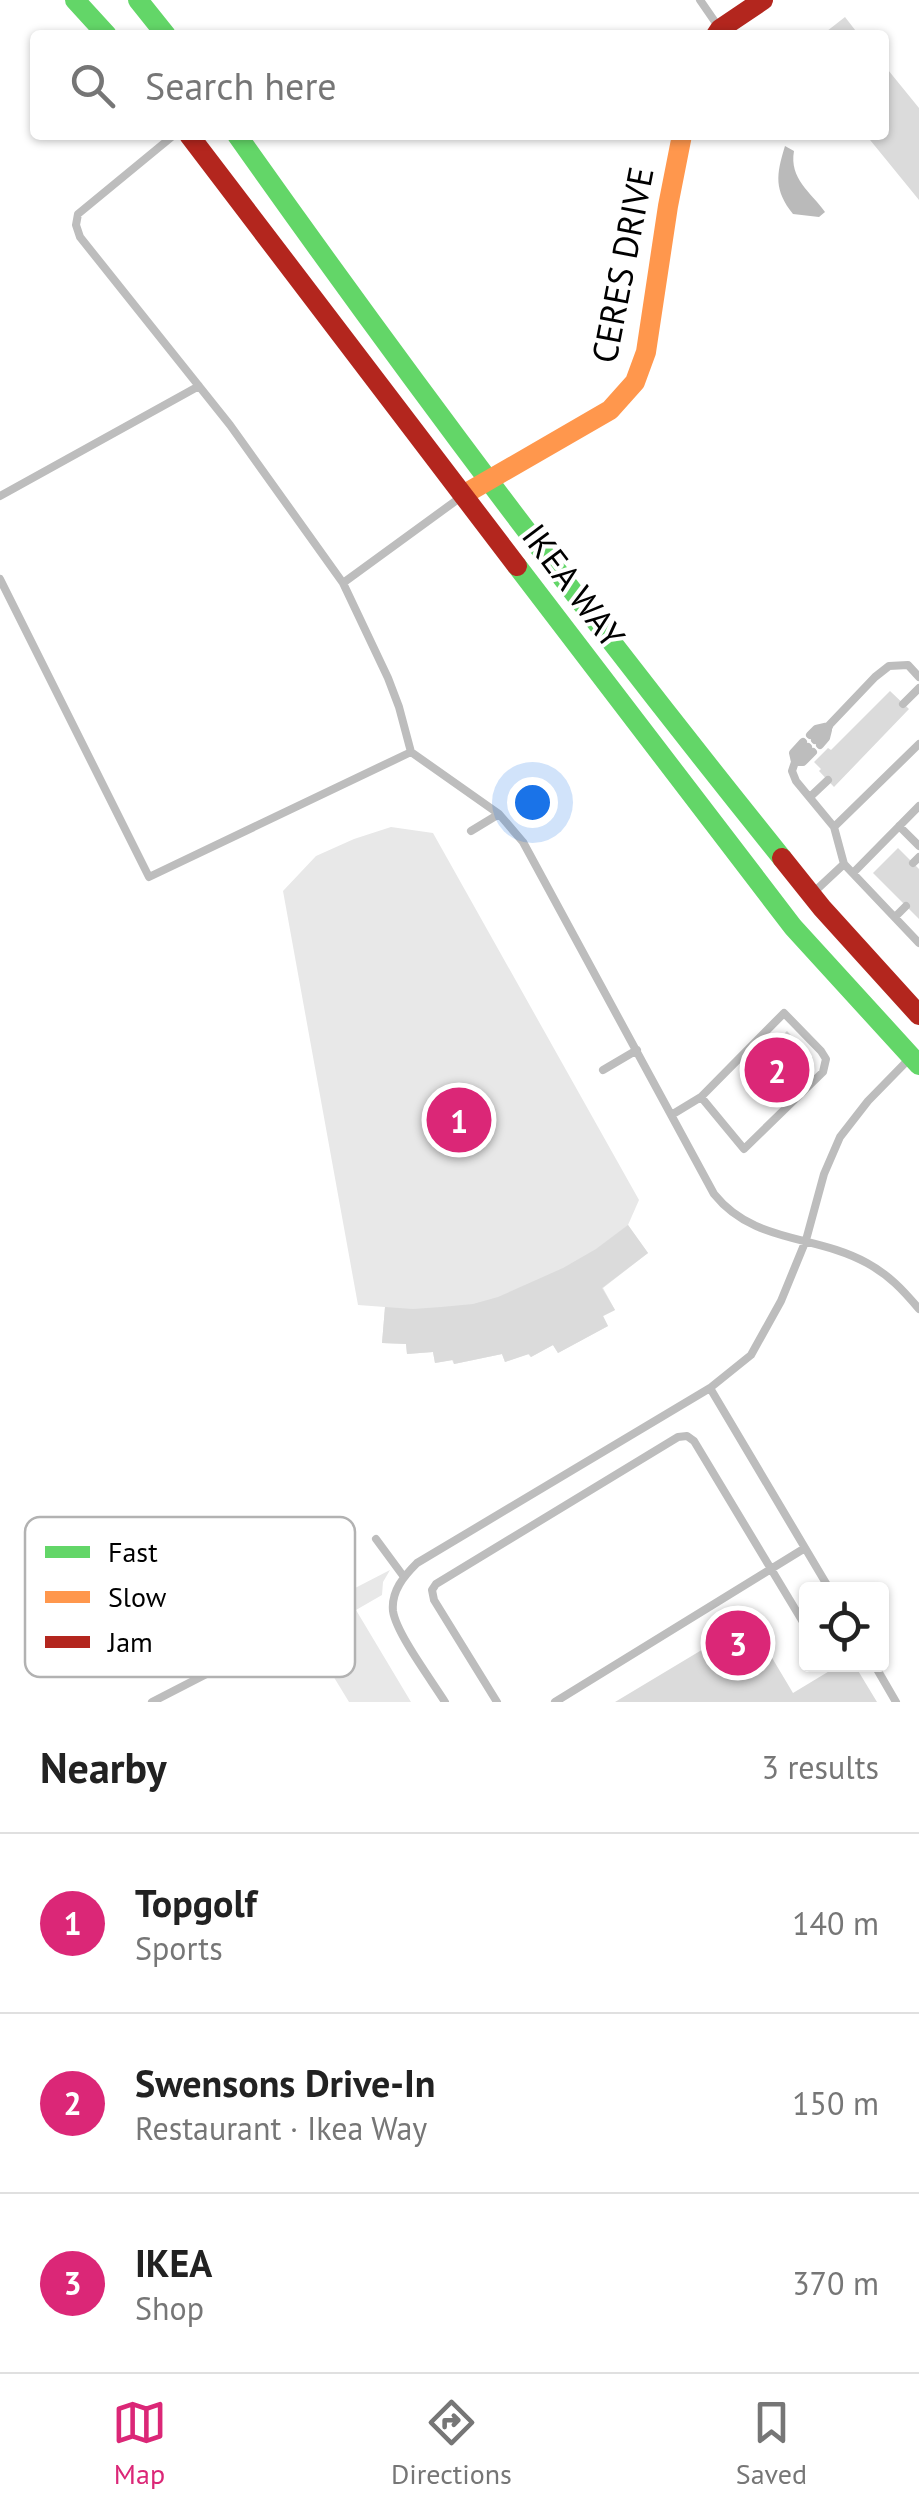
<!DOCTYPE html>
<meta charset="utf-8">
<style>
:root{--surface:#fff;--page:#f6f6f6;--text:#222;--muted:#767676;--line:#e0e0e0;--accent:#db2777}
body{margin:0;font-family:"PT Sans",sans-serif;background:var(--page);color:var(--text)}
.controls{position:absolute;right:30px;bottom:30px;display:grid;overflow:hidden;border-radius:10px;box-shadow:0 2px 8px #0004}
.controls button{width:90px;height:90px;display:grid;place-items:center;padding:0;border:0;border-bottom:2px solid var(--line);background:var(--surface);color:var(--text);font:50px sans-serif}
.you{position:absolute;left:532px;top:802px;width:35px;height:35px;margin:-25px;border:8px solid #fff;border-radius:50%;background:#1a73e8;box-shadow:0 0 0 15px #1a73e833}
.badge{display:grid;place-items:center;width:65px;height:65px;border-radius:50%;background:var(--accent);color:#fff;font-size:32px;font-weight:700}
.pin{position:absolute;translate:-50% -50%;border:5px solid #fff;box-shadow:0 2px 10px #0006}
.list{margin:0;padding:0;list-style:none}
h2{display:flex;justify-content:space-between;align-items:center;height:130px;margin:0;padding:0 40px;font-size:42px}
h2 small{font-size:32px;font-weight:400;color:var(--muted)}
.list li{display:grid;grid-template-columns:65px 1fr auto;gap:30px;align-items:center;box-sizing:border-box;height:180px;padding:0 40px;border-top:2px solid var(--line)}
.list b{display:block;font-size:38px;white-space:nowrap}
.list p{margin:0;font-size:32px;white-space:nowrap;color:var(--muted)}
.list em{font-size:32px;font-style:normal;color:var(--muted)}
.icon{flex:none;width:55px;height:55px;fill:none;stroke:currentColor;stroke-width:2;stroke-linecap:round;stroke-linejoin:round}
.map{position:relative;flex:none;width:919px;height:1702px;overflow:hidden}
.search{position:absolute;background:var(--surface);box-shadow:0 2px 8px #0004;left:30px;right:30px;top:30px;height:110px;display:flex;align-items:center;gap:25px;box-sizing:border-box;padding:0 35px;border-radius:10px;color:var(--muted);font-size:38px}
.sheet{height:670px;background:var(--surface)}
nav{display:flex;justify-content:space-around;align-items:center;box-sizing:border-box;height:140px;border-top:2px solid var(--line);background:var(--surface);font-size:28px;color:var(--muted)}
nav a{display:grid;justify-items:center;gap:5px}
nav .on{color:var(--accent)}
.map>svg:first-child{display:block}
.green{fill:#e8e8e8}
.water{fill:#bababa}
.building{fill:#dbdbdb}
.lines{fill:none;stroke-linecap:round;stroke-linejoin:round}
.lane{stroke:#bdbdbd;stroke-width:8}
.fast{stroke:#63d668;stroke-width:20}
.slow{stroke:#ff974d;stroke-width:20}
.jam{stroke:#b3261e;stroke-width:20}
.labels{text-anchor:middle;stroke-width:8;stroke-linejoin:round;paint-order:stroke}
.street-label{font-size:35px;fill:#000;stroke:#fff}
.key{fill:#fff;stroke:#b2b2b2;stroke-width:2.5}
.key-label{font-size:28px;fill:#000}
</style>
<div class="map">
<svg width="919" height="1702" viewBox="0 0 919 1702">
<rect width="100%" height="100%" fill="#fff"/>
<path class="green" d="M391,827L433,833L639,1200L628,1225L648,1253L603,1288L615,1310L603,1316L608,1326L558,1353L553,1345L531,1357L528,1354L505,1362L502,1354L454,1364L452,1360L435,1363L433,1352L407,1354L406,1344L382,1343L385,1307L358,1305L283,891L316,856L354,839Z
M390,1570L383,1582L382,1595L356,1610L411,1702H349L310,1638L337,1621L328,1602Z"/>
<path class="water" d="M785,146L794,151C789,179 811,192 825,212L819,217L793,214C774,190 776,175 785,146Z"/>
<path class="building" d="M845,17L859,35H822Z
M884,65L919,108V200L866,135H884Z
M890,691L909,709L834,787L819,771L821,769L814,762L828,748L831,750Z
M898,848L919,869V919L873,873Z
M787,1031L813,1058L769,1101L743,1074Z
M628,1225L648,1253L602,1288L615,1310L603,1316L608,1326L558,1353L553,1345L531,1357L529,1354L505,1362L502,1354L454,1364L453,1360L435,1363L433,1352L407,1354L406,1344L382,1343L385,1307L413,1309L441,1307L473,1304L498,1297L563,1268L596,1249Z
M750,1621L793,1693L841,1664H854L877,1702H615Z"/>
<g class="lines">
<path class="lane" d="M700,0L720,29
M174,135L78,214L76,225L80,237L230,425L343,583L388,678L399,707L411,752L499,814
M0,496L199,386
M0,579L149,877L411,752
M343,583L461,497
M903,704L919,688
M810,735L816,729L829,726
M815,740L875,677L889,666L908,665L919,677
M803,742L793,753L795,762H803L813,752
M820,745L826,738L828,730
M808,747L795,762L792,771L796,781L834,827
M810,797L828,780
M899,826L919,846
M471,831L499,814L523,842L714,1194C754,1244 815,1234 867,1263C889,1275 903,1290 919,1309
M913,863L919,857
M844,864L834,827L919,744
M853,873L919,806
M814,892L844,864L919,943
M895,917L906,906
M603,1070L637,1050
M673,1114L701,1097L744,1149L823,1072L826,1059L821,1051L784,1013L701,1097
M376,1539L404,1577
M830,1590L710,1388L751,1355L781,1301L806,1240L824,1174L840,1137L868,1101L911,1057
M874,1664L896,1702
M152,1702L331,1610
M445,1702C432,1681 396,1633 393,1611C391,1591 404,1576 417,1563L710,1388
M497,1702L434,1600L432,1590L436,1584L678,1437L687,1436L694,1441L806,1627
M555,1702L805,1548"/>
<path class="fast" d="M75,0L107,35
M138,0L166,35
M237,135C411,381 593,623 782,858
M517,566L793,927L919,1065"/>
<path class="slow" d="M463,495L610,410L635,382L646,352L668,206L682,135"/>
<path class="jam" d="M716,35L720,29L763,0
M189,135L517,566
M782,858L822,908L919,1015"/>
</g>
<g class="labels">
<g class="street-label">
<text transform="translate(623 265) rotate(-79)" y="12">CERES DRIVE</text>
<text transform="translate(573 586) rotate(53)" y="12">IKEA WAY</text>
</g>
</g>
<rect x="25" y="1517" width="330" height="160" rx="15" class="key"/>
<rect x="45" y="1546" width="45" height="12" fill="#63d668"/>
<rect x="45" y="1591" width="45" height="12" fill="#ff974d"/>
<rect x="45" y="1636" width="45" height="12" fill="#b3261e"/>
<g class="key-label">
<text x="108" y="1562">Fast</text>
<text x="108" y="1607">Slow</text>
<text x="108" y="1652">Jam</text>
</g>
</svg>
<div class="controls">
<button><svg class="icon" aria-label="locate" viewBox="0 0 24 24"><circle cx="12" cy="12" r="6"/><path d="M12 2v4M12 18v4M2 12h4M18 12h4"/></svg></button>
</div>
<div class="you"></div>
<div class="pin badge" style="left:459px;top:1120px">1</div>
<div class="pin badge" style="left:777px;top:1070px">2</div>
<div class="pin badge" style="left:738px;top:1643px">3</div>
<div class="search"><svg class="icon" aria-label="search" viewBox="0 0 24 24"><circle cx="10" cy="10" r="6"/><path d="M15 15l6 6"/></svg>Search here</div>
</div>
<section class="sheet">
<h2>Nearby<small>3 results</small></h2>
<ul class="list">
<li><span class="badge">1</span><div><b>Topgolf</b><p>Sports</p></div><em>140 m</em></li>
<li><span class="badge">2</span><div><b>Swensons Drive-In</b><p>Restaurant · Ikea Way</p></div><em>150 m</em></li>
<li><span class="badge">3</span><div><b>IKEA</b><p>Shop</p></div><em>370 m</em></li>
</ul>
</section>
<nav>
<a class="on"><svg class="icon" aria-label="map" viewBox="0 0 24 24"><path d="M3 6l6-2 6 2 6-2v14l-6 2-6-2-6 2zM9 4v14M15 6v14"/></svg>Map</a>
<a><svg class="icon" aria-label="directions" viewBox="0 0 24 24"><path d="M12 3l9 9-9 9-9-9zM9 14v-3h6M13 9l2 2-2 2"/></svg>Directions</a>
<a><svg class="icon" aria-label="saved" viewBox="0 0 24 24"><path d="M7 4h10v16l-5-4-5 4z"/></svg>Saved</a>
</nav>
